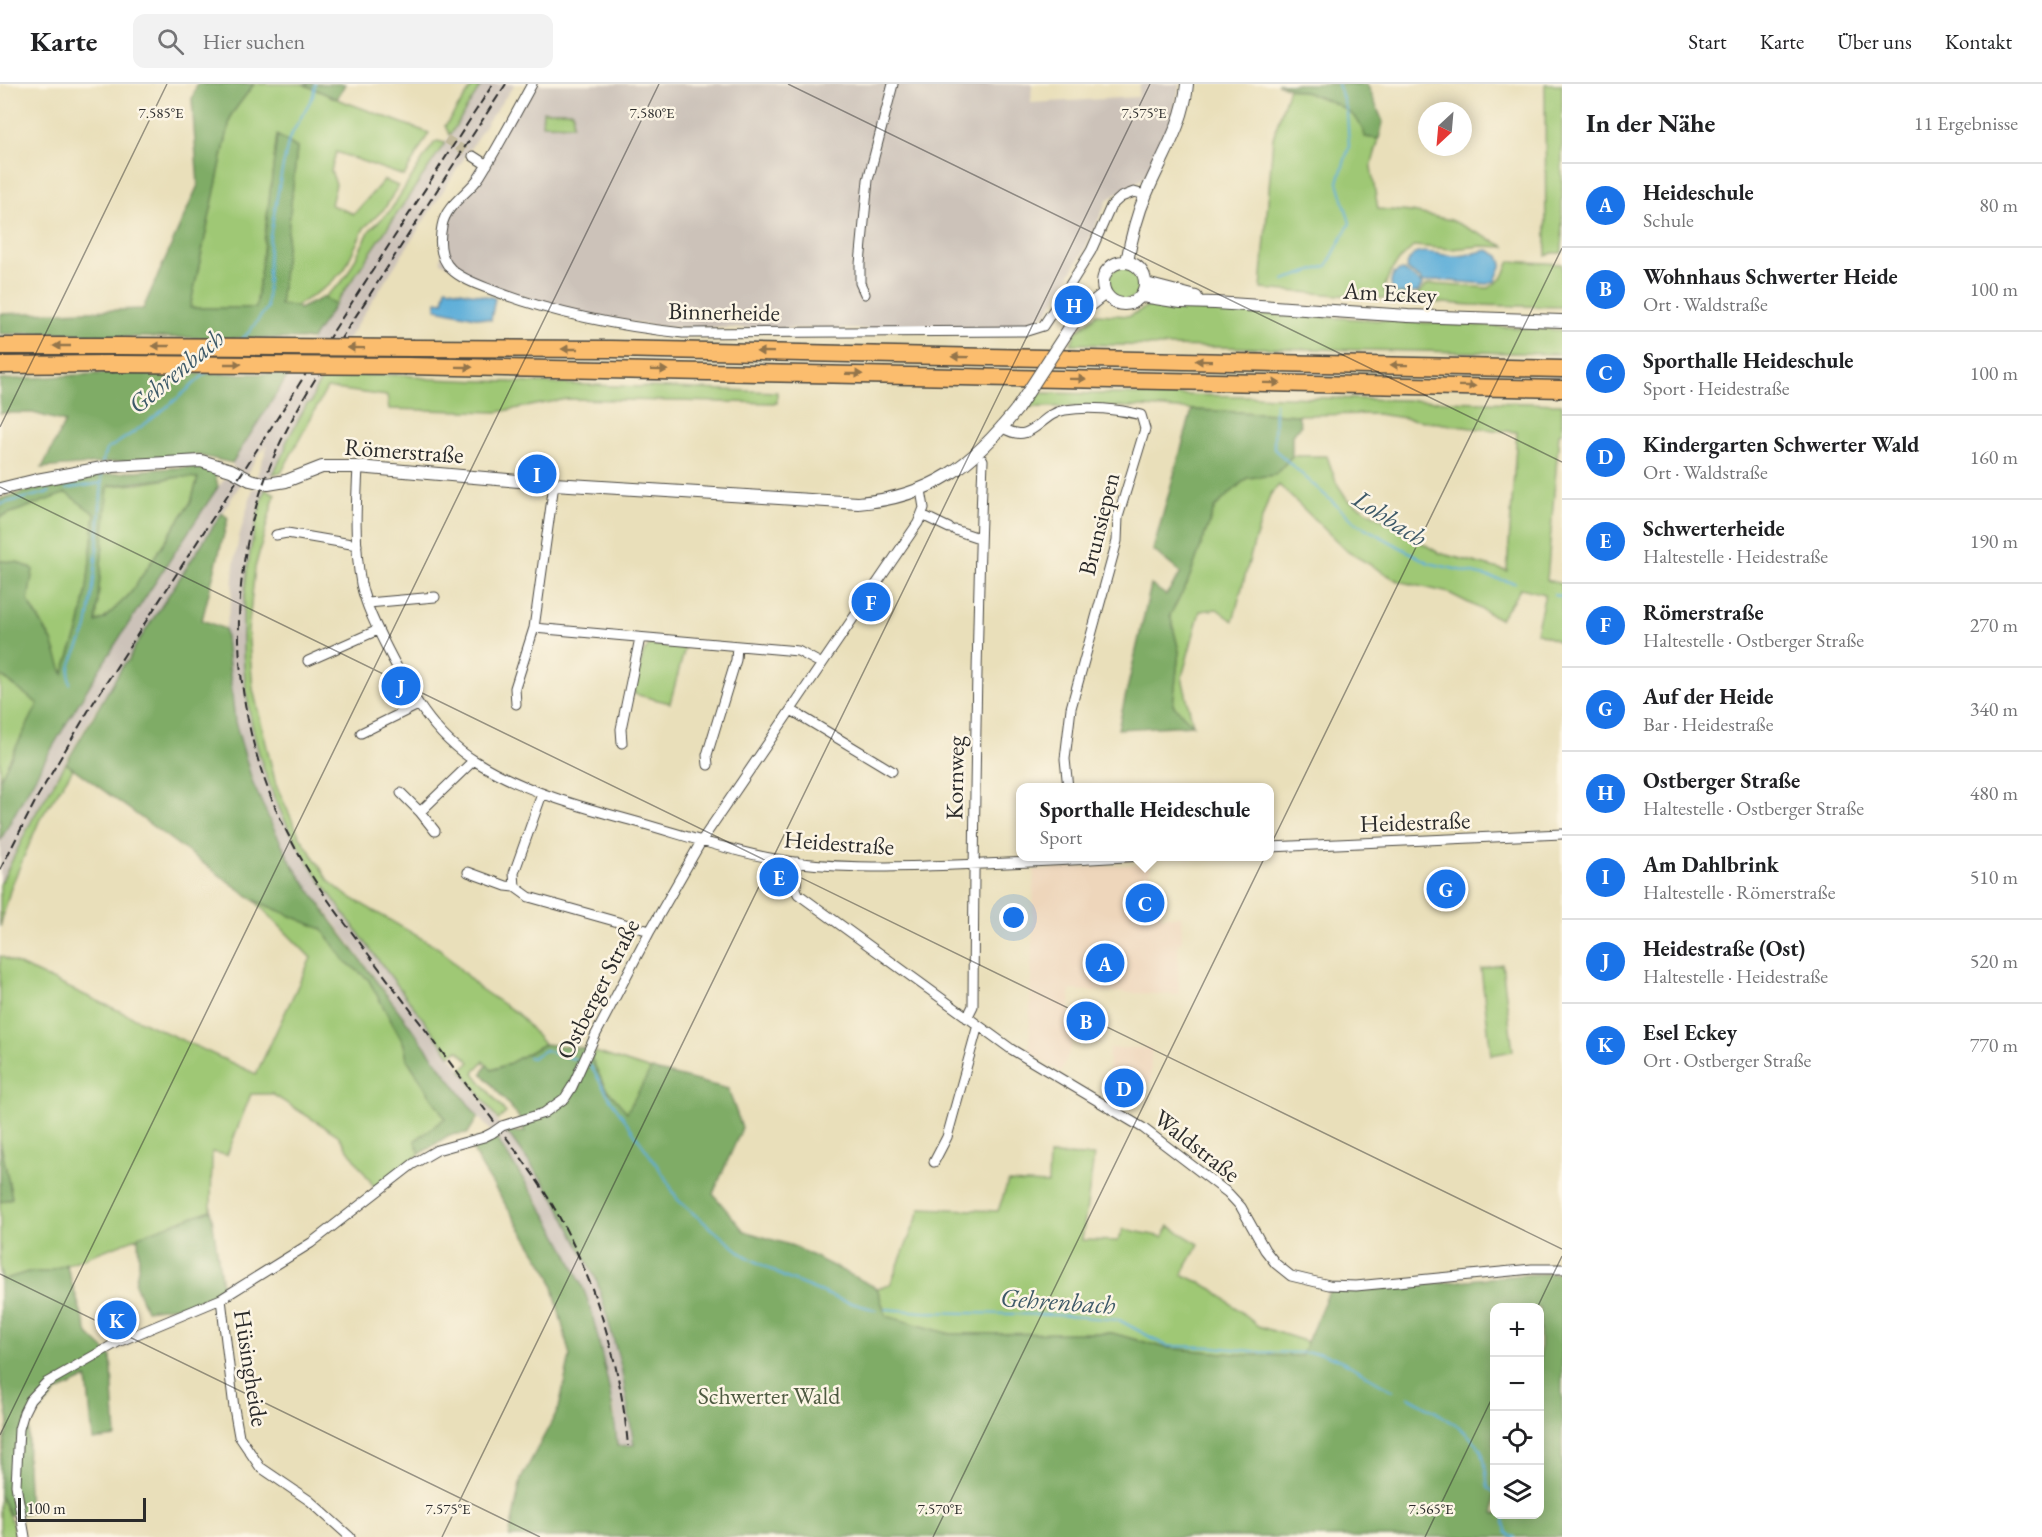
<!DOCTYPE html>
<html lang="de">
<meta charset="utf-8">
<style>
:root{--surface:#fff;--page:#f2f2f2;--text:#202124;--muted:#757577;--line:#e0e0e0;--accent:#1a73e8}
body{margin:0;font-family:"EB Garamond",serif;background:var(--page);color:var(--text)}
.controls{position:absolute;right:18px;bottom:18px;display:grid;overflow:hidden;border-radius:12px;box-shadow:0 3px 15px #0003}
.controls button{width:54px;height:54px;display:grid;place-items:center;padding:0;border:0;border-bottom:2px solid var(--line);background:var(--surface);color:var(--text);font:30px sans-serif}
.compass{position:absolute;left:1418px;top:18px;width:54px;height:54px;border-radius:50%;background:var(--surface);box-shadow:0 3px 15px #0003;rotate:206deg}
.scale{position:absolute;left:18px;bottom:15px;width:128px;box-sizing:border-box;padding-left:6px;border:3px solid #2b2b2b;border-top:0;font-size:16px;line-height:21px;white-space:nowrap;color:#2b2b2b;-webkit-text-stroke:4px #fcf5e5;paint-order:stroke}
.you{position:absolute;left:1014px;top:834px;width:21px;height:21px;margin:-15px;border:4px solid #fff;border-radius:50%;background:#1a73e8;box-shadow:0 0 0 9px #1a73e833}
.badge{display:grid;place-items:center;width:39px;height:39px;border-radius:50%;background:var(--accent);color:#fff;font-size:20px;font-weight:700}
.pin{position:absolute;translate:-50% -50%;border:3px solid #fff;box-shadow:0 2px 6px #0006}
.popup{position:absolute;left:1016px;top:699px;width:258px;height:78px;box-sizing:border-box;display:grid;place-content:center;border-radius:12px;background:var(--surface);filter:drop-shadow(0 2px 4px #0005);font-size:20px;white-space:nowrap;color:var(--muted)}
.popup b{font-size:22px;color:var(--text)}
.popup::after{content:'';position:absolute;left:50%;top:100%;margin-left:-12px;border:12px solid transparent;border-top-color:var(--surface)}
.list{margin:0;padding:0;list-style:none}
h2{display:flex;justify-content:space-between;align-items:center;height:78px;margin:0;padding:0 24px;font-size:26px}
h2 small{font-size:20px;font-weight:400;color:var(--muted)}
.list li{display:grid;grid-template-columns:39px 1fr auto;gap:18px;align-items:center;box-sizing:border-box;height:84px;padding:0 24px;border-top:2px solid var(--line)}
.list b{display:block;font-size:22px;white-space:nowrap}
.list p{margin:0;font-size:20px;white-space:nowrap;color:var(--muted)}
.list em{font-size:20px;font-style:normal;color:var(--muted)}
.icon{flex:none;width:33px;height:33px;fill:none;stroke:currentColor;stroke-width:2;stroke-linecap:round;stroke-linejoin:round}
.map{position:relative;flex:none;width:1562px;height:1453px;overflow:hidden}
header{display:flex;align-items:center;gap:36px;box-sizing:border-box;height:84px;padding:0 30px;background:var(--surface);border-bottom:2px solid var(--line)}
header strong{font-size:28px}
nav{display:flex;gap:33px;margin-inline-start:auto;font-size:21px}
.search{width:420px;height:54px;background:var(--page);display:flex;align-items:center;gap:15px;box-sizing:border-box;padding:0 21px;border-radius:12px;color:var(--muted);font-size:22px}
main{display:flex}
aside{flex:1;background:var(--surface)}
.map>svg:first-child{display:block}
.built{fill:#eed6bb}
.industrial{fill:#ccc2b9}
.green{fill:#9fc874;stroke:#657a50;stroke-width:1.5}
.forest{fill:#7fac66;stroke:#556c48;stroke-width:1.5;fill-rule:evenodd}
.water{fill:#5fafd9;stroke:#456d82;stroke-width:1.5}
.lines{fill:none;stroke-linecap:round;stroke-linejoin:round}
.stream{stroke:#5fafd9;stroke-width:2}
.minor-tunnel{stroke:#c3bb9d;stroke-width:9;stroke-dasharray:9 4.5;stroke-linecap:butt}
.minor-casing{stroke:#484640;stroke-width:11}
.tertiary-casing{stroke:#484640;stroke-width:14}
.motorway-casing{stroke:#484640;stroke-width:19}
.minor{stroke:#fff;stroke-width:9}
.tertiary{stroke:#fff;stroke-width:12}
.motorway{stroke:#fbbd6e;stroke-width:16}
.rail{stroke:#2b2b2b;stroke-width:2;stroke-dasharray:9 4.5;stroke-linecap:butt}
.minor-bridge-casing{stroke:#484640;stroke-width:11;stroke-linecap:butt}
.tertiary-bridge-casing{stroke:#484640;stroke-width:14;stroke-linecap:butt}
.motorway-bridge-casing{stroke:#484640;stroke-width:19;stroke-linecap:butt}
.minor-bridge{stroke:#fff;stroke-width:9}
.tertiary-bridge{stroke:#fff;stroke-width:12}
.motorway-bridge{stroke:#fbbd6e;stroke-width:16}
.oneway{fill:#93744c}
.ticks{fill:none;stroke:#2b2b2b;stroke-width:1.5;stroke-opacity:0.45}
.labels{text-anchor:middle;stroke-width:5;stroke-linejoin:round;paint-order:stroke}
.street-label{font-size:24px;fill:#2b2b2b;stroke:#fcf5e5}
.park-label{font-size:24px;fill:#4e5a41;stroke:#fcf5e5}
.water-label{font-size:26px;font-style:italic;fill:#3d5968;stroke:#fcf5e5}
.ticks-label{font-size:15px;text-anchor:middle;fill:#2b2b2b;stroke:#fcf5e5;stroke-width:5;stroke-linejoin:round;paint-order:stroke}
</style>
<header>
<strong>Karte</strong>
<div class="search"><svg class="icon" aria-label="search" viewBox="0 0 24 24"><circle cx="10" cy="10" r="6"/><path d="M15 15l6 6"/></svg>Hier suchen</div>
<nav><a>Start</a><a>Karte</a><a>Über uns</a><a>Kontakt</a></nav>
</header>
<main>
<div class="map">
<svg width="1562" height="1453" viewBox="0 0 1562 1453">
<rect width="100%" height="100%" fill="#fcf5e5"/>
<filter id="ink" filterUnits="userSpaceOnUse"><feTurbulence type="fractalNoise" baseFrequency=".0167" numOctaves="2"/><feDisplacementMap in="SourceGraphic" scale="12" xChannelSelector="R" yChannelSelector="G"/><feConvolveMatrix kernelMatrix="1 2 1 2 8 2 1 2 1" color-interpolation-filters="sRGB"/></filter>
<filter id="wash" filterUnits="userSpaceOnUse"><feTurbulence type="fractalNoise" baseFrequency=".008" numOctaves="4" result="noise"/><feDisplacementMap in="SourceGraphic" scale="24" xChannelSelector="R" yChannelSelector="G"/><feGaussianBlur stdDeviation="1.35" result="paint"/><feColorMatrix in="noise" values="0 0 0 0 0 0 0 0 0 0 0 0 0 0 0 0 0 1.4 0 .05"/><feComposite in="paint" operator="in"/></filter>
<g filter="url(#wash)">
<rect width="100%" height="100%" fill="#e9dfba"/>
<path class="built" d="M1144,780L1150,781L1152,805L1159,804L1161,832H1181L1182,858L1178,859L1179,911L1070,906L1071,964L1061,988L1029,968L1034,786Z
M1109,964H1151V999L1145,1001L1133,997L1127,1015L1108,1009Z"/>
<path class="industrial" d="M482,0H515L488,37L315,306L314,313L286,359L285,366L273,390L269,395L256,394L268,361L259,370L246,391L233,383L232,379L312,255L445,59Z
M530,0H1032L1031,19L1138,13L1140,0H1179V7L1167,50L1144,94L1108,115L1085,165L1047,229L1024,244L1007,247L659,243L520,219L441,178L444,135Z
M229,390L242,398L90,634L33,734L0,801V757L22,715L56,655L121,550L218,403Z
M253,404L265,405L247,482L244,591L258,664L270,699L295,756L326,805L462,986L497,1037L511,1053L554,1113L575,1150L597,1197L609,1238L621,1282L634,1362L617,1363L615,1329L594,1238L586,1210L566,1167L537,1114L501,1062L498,1054L478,1033L293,782L253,700L235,638L225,545L231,518L234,481L239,453Z"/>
<path class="green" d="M254,0H303L337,15L429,49L404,92L336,68L331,87L336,100L331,121L354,130L384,96L398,102L385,124L364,144L344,186L326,203L296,222L280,221L297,64L277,52L256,224H190L231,31Z
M474,0H482L450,51L445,42Z
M1545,0H1562V169H1552L1546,172Z
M1289,4C1315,12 1360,21 1366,53L1379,55L1371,83L1378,125L1412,128L1451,136L1506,163L1482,162L1451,165L1414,162C1400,175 1386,188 1384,208L1418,212L1424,203L1430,200L1489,204L1503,193L1510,177L1562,180V223L1471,221L1261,205L1273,54Z
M543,27H573V41L542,40Z
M438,57L445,59L335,221L324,213L340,200L347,191L370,146L390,127L427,69L435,58Z
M1108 199a17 17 0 1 1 34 0a17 17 0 1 1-34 0Z
M1150,221L1232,228L1562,246V270L1071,260L1076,248L1097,230L1130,232Z
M325,291H406L430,295L777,308V319L567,315L498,328L389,325L387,312L327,304L281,389L273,390L285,366L286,359L307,320L311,319L315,306Z
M1039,309L1247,312L1562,320V348L1559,349L1547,496L1562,500V559L1536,548L1545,510L1521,504L1500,535L1449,509L1398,497L1348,468L1279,401L1270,411L1254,459L1233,537L1217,525L1200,527L1182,593L1193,641L1173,621L1179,567L1170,531L1187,500L1215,423L1247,394L1275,391L1292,372H1327L1336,398L1347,415L1439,469L1507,487L1517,348L1471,344L1377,330L1298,331L1141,323H1028Z
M180,393H198L191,418L130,510L104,535L96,538L108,402L138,400Z
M265,405L275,410L255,484L248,547L253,605L276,701L299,751L330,798L346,811L440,865L479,904L518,930L544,960L511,979L491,986L483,977L474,989L506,1029L498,1036L462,986L470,978L458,966L450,971C422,933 393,896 365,858C341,825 316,793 296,757C234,649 230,522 265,405Z
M66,409L95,430L87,504L79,545L63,591L52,557L28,517L33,485L17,478L0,477V433Z
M649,561L685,564L670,619L634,610L643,570Z
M0,591L38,620L0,695Z
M66,679L73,685L40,735L11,803L0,843V801L33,734Z
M254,816L322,845L345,877L368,895L404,960L407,975L446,1035L415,1056L420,1070L375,1104L338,1051L272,1010H251L227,1071L212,1068L211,1126L47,1188H28L2,1196L0,1186V1118L12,1114L0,1057V872L256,990L311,874Z
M1502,880L1513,967L1491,971L1481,885Z
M595,968L651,986L627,1029L605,1003L591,974Z
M1049,1071L1094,1072L1082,1156L1118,1157L1124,1145L1163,1153L1169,1142L1199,1160L1182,1190L1213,1205L1258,1242L1308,1258L1301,1272L1246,1271L1166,1264L1112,1249L951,1250L886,1232L877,1204L890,1201L921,1124L998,1127L1008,1098L1048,1100Z
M0,1411L13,1441L15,1453H0Z"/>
<path class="forest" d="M197,0H254L231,31L190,224H256L277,51L297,64L280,221L296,222L299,225L324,213L335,221L312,255L120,253L67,249L0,250V230L143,225L198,101L192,15Z
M303,0H345L337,15Z
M1277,0H1367L1383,38L1379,55L1365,53C1360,19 1305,9 1277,0Z
M111,289L289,290L232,379L197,371L42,384L65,338L33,329H0V296Z
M1192,326L1298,331L1301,341L1292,351V372L1275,391L1247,394L1215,423L1187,500L1170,531L1179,567L1173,621L1193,641L1118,645L1151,501L1166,511L1181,489L1153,466Z
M203,383L214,385L218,403C141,519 65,634 0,757V695L38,620L0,591V477L17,478L33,485L28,517L52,557L63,590L79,545L87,504L95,430L66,409L0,433V415C66,394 133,384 203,383ZM180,393L198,394L191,418L130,510L104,535L96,538L108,402Z
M222,429L228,434L202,536L225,545L235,638L253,700L272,741L293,782L333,839L478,1033L468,1049L449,1051L420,1070L415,1057L445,1034L407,975L404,960L368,895L345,877L322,845L254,816L66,679L124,580L129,576L134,564Z
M544,960L583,964L591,974L605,1003L627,1028L651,985L728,1005L742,1044L713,1110L744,1147L793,1162L877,1204L886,1232L950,1250L1112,1249L1166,1264L1246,1271L1301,1272L1330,1205C1408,1208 1484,1190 1562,1189V1453H509L521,1395L559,1324L570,1272L550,1191L481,1082L472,1064L498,1054L501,1062C533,1109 564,1156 585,1209C593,1229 597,1251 602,1272C609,1302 615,1331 617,1362L634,1361L621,1282L597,1197L554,1113L511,1053L505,1048H525L518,1032L482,989L487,981L492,986L510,979ZM1494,1224H1540V1430H1494Z
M0,1057L12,1114L0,1118Z
M211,1126L223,1208L188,1221L146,1226L135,1200L139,1179L138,1152Z
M66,1180L88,1250L111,1272L116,1353L93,1356L87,1294L57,1308L29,1339L27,1382L29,1429L10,1431L0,1411V1378L9,1337L0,1295V1186L2,1196L28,1188H47Z"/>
<path class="water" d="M1488,166L1499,172L1502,180L1495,197L1488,200L1436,196L1422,199L1420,194L1406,185C1412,157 1434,172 1455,172C1466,172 1477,168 1488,166Z
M1403,186L1420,198L1422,201L1418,208L1397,210C1387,202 1390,188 1403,186Z
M446,204L495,214L491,236L436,225L437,217L443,218Z"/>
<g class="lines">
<path class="stream" d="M1284,196L1327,182L1350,139L1338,98L1349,63L1347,28L1338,0
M241,256L249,248L267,224L269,158L281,91L289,55L313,12L315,0
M1275,319L1274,365L1356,439L1429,479L1515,499
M102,380L106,366C143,344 177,316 208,287
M66,405L101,399
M0,420L50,408
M1554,511L1562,513
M70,600C65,578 82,563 87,543C96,496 98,447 102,399L101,389
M528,973L532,974L545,966L578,976
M590,981L611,1016L663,1090L678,1116L694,1130L744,1171L784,1193L841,1216L876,1226
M886,1225L923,1228L1057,1231L1119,1236L1167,1262L1214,1263L1261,1268L1320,1269L1339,1275L1393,1307
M1409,1313C1430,1324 1469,1345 1481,1366C1486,1377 1486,1392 1488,1404L1494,1408
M1506,1430L1504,1438L1507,1449L1515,1453"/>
</g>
</g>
<g filter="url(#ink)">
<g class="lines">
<path class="minor-tunnel" d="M446,55L473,72"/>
<g class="minor-casing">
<path id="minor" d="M532,0C515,31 499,62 480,92C469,109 446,120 442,142C439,157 440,174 451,185C461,195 479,201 492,206C554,230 617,242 683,249L1027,247L1043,242L1068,204L1091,167L1111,122L1121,113L1134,108L1145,111
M473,72L487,81
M865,210L860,199V180L868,96L893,0
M1003,344C1033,362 1039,330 1065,326C1089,322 1118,325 1141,331L1145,345L1118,433L1117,457L1071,624L1065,675L1068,704
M358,383C356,422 354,461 361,500C366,523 378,546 388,566C410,609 433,651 475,677C525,708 581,723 637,738C683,751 729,767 775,775C835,786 894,783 954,781C1017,779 1080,776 1143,772
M922,431L949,444
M955,446L979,454
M276,451L287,449L357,461
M368,519L435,513
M534,544L798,567L822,580
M308,577L378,546
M516,620L515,604L534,544L554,400
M791,626L892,687
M361,649L418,621
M622,659L621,645L640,554
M708,681L707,671L736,576L737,562
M401,709L420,728
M542,710L514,789L515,803L529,813L650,847
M435,747L420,728L473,677
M1270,763L1562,750
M797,778L796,805L798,810L1011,965L1143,1044L1228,1109L1241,1123L1265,1166L1276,1180L1291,1192L1329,1201L1356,1202L1532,1185H1562
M468,788L506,802L515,803
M967,934L973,922C974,740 976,558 983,376
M502,1042L544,1029L565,1014L572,1003L596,950L650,847L702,756L918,439L924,424L921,406
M934,1078L947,1053L978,941
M221,1215L234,1324L239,1352L260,1383L310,1417L350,1453
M25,1453L16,1401L19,1345L24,1328L30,1316L46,1299L118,1258L221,1215L311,1159L413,1080L437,1066L484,1053L492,1049"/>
</g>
<g class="tertiary-casing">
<path id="tertiary" d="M1103 199a21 21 0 1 1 42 0a21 21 0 1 1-42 0Z
M1127,178C1131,155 1137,131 1146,110C1161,74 1184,40 1187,0
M1146,200L1196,213
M1142,212L1181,218L1215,219L1408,232L1562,237
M1069,245L1082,227L1105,209
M0,405L37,396L113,382L201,377L231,386L250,396L268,400L286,397L322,383H358L554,400L858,419C931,413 973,381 1017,325"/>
</g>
<g class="motorway-casing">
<path id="motorway" d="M0,262H120
M414,264L611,265L1562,285
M0,281L112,280
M406,282L1562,305"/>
</g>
<use href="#minor" class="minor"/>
<use href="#tertiary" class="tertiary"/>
<use href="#motorway" class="motorway"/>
<path class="rail" d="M506,0C462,67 419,134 376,201C344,251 309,300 283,353C221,479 225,632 291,756C312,797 341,834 369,871C403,916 437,961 471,1007C500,1046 532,1085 556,1127C596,1199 621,1280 628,1362
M0,786L38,712L90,624L493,0"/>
<g class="minor-bridge-casing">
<path id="minor-bridge" d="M492,1049L502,1042"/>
</g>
<g class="tertiary-bridge-casing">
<path id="tertiary-bridge" d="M1017,325L1069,245"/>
</g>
<g class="motorway-bridge-casing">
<path id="motorway-bridge" d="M120,262L414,264
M112,280L406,282"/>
</g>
<use href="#minor-bridge" class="minor-bridge"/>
<use href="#tertiary-bridge" class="tertiary-bridge"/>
<use href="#motorway-bridge" class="motorway-bridge"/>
</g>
<defs><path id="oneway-solid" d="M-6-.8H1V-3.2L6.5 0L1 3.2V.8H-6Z" transform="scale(1.5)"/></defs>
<g class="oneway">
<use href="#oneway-solid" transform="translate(62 262) rotate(180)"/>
<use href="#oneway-solid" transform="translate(161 262) rotate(-180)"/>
<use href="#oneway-solid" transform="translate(356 264) rotate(-179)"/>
<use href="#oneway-solid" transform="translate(570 265) rotate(-180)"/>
<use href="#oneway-solid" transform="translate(765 268) rotate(-179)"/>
<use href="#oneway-solid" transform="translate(960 273) rotate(-179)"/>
<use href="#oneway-solid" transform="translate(1204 277) rotate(-179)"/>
<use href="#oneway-solid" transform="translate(233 280)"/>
<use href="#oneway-solid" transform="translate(1399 281) rotate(-179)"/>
<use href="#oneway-solid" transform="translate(464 283) rotate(1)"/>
<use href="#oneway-solid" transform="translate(659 286) rotate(1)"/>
<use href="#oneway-solid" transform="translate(854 290) rotate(1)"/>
<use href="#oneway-solid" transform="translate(1077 295) rotate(1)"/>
<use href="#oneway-solid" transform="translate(1272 299) rotate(1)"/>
<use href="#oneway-solid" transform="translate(1467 302) rotate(1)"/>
</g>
</g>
<path class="ticks" d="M788,0L1562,378M0,343L167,0M0,403L1562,1165M0,1190L540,1453M1537,1224L1562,1172M0,1351L659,0M442,1453L1150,0M933,1453L1562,164M1425,1453L1494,1310"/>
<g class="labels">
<g class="street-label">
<text transform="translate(1390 209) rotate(3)" y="8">Am Eckey</text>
<text transform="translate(724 228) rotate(1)" y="8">Binnerheide</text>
<text transform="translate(404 367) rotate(4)" y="8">Römerstraße</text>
<text transform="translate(1099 440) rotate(-76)" y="8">Brunsiepen</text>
<text transform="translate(955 694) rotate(-89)" y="8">Kornweg</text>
<text transform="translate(1415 738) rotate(-2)" y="8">Heidestraße</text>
<text transform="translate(839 759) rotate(4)" y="8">Heidestraße</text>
<text transform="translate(598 905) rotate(-63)" y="8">Ostberger Straße</text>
<text transform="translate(1197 1062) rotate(38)" y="8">Waldstraße</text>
<text transform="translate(251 1284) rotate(81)" y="8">Hüsingheide</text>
</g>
<g class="park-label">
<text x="769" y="1320">Schwerter Wald</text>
</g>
<g class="water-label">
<text transform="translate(176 287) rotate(-40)" y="9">Gehrenbach</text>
<text transform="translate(1390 434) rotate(33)" y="9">Lohbach</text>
<text transform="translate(1058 1217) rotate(4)" y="9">Gehrenbach</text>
</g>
</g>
<g class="ticks-label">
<text x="161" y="34">7.585°E</text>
<text x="652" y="34">7.580°E</text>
<text x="1144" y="34">7.575°E</text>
<text x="448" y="1430">7.575°E</text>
<text x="940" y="1430">7.570°E</text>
<text x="1431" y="1430">7.565°E</text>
</g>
</svg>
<div class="controls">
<button>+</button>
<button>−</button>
<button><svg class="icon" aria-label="locate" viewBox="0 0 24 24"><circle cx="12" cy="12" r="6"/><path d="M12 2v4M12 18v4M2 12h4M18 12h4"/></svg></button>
<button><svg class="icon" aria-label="layers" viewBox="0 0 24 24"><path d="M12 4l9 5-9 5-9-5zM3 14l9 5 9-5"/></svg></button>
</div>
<svg class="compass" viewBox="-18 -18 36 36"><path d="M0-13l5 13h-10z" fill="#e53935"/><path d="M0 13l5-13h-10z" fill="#757577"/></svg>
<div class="scale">100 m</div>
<div class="you"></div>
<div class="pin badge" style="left:1105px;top:879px">A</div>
<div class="pin badge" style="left:1086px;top:937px">B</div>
<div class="pin badge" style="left:1145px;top:819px">C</div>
<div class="popup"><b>Sporthalle Heideschule</b>Sport</div>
<div class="pin badge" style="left:1124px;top:1004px">D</div>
<div class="pin badge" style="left:779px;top:793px">E</div>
<div class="pin badge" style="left:871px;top:518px">F</div>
<div class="pin badge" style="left:1446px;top:805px">G</div>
<div class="pin badge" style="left:1074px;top:221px">H</div>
<div class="pin badge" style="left:537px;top:390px">I</div>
<div class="pin badge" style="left:401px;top:602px">J</div>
<div class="pin badge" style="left:117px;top:1236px">K</div>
</div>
<aside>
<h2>In der Nähe<small>11 Ergebnisse</small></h2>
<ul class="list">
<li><span class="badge">A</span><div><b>Heideschule</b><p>Schule</p></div><em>80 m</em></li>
<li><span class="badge">B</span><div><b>Wohnhaus Schwerter Heide</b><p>Ort · Waldstraße</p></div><em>100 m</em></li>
<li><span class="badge">C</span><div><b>Sporthalle Heideschule</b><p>Sport · Heidestraße</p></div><em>100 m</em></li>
<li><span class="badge">D</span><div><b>Kindergarten Schwerter Wald</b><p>Ort · Waldstraße</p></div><em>160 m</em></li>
<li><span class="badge">E</span><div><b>Schwerterheide</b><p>Haltestelle · Heidestraße</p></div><em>190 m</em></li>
<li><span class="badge">F</span><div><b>Römerstraße</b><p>Haltestelle · Ostberger Straße</p></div><em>270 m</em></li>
<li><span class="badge">G</span><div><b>Auf der Heide</b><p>Bar · Heidestraße</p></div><em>340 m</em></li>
<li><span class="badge">H</span><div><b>Ostberger Straße</b><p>Haltestelle · Ostberger Straße</p></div><em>480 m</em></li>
<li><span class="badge">I</span><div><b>Am Dahlbrink</b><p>Haltestelle · Römerstraße</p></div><em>510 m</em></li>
<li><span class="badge">J</span><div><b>Heidestraße (Ost)</b><p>Haltestelle · Heidestraße</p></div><em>520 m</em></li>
<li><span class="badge">K</span><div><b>Esel Eckey</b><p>Ort · Ostberger Straße</p></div><em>770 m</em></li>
</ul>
</aside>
</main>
